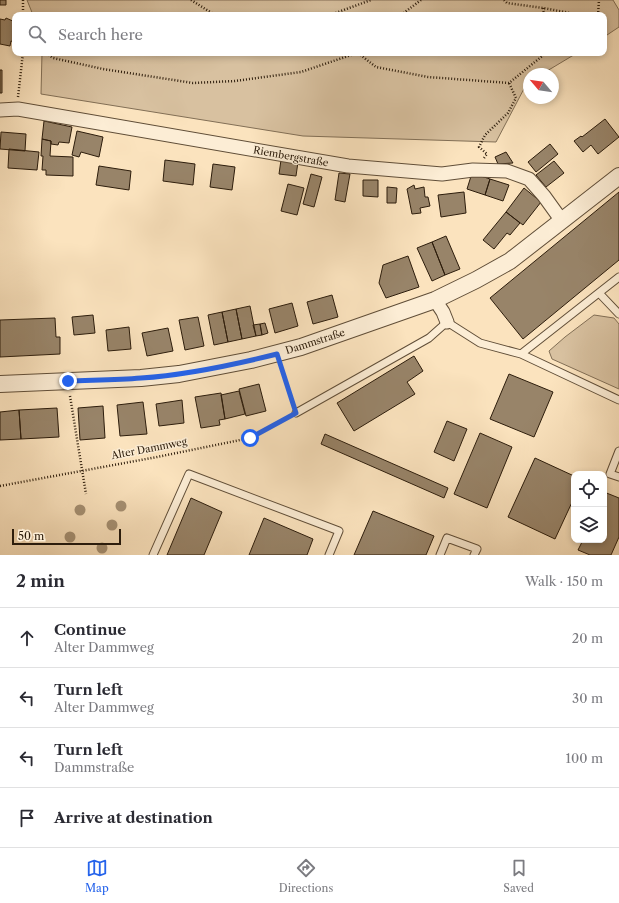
<!DOCTYPE html>
<meta charset="utf-8">
<style>
:root{--surface:#fff;--page:#f7f7f7;--text:#2b2b33;--muted:#7c7c81;--line:#e1e1e2;--accent:#2563eb}
body{margin:0;font-family:"Libre Caslon Text",serif;background:var(--page);color:var(--text)}
.controls{position:absolute;right:12px;bottom:12px;display:grid;overflow:hidden;border-radius:8px;box-shadow:0 2px 6px #0003}
.controls button{width:36px;height:36px;display:grid;place-items:center;padding:0;border:0;border-bottom:1px solid var(--line);background:var(--surface);color:var(--text);font:20px sans-serif}
.compass{position:absolute;left:523px;top:68px;width:36px;height:36px;border-radius:50%;background:var(--surface);box-shadow:0 2px 6px #0003;rotate:299deg}
.scale{position:absolute;left:12px;bottom:10px;width:109px;box-sizing:border-box;padding-left:4px;border:2px solid #2d1d0c;border-top:0;font-size:11px;line-height:14px;white-space:nowrap;color:#2d1d0c;-webkit-text-stroke:3px #fcedd5;paint-order:stroke}
.stop{position:absolute;width:12px;height:12px;margin:-9px;border:3px solid #2563eb;border-radius:50%;background:#fff}
.stop.end{background:#2563eb;border-color:#fff;box-shadow:0 1px 4px #0008}
.list{margin:0;padding:0;list-style:none}
h2{display:flex;justify-content:space-between;align-items:center;height:52px;margin:0;padding:0 16px;font-size:17px}
h2 small{font-size:13px;font-weight:400;color:var(--muted)}
.list li{display:grid;grid-template-columns:26px 1fr auto;gap:12px;align-items:center;box-sizing:border-box;height:60px;padding:0 16px;border-top:1px solid var(--line)}
.list b{display:block;font-size:15px;white-space:nowrap}
.list p{margin:0;font-size:13px;white-space:nowrap;color:var(--muted)}
.list em{font-size:13px;font-style:normal;color:var(--muted)}
.icon{flex:none;width:22px;height:22px;fill:none;stroke:currentColor;stroke-width:2;stroke-linecap:round;stroke-linejoin:round}
.map{position:relative;flex:none;width:619px;height:555px;overflow:hidden}
.search{position:absolute;background:var(--surface);box-shadow:0 2px 6px #0003;left:12px;right:12px;top:12px;height:44px;display:flex;align-items:center;gap:10px;box-sizing:border-box;padding:0 14px;border-radius:8px;color:var(--muted);font-size:15px}
.sheet{height:292px;background:var(--surface)}
nav{display:flex;justify-content:space-around;align-items:center;box-sizing:border-box;height:56px;border-top:1px solid var(--line);background:var(--surface);font-size:11px;color:var(--muted)}
nav a{display:grid;justify-items:center;gap:2px}
nav .on{color:var(--accent)}
.map>svg:first-child{display:block}
.green{fill:#d8c1a0;stroke:#826f56}
.building{fill:#988469;stroke:#2d1d0c}
.lines{fill:none;stroke-linecap:round;stroke-linejoin:round}
.service-casing{stroke:#604e38;stroke-width:9}
.minor-casing{stroke:#604e38;stroke-width:15}
.tertiary-casing{stroke:#604e38;stroke-width:18}
.path{stroke:#2d1d0c;stroke-width:2.5;stroke-dasharray:1 2;stroke-linecap:butt}
.service{stroke:#fcedd5;stroke-width:7}
.minor{stroke:#fcedd5;stroke-width:13}
.tertiary{stroke:#fcedd5;stroke-width:16}
.tree{fill:#a69174}
.route{stroke:#2563eb;stroke-width:5}
.labels{text-anchor:middle;stroke-width:3;stroke-linejoin:round;paint-order:stroke}
.street-label{font-size:10px;fill:#2d1d0c;stroke:#fcedd5}
</style>
<div class="map">
<svg width="619" height="555" viewBox="0 0 619 555">
<rect width="100%" height="100%" fill="#fbe3be"/>
<filter id="stains"><feTurbulence type="fractalNoise" baseFrequency=".005" numOctaves="4"/><feColorMatrix values="0 0 0 0 .2 0 0 0 0 .09 0 0 0 0 .02 0 0 0 .5 -.17"/></filter>
<radialGradient id="worn" r=".72"><stop offset=".6" stop-color="#630" stop-opacity="0"/><stop offset="1" stop-color="#630" stop-opacity=".3"/></radialGradient>
<path class="green" d="M27,0H613L619,10V27L604,37V15H33Z
M42,53H577L542,74H529V82L527,83L496,142L303,136L41,94Z
M594,315L614,318L619,324V389L552,359L549,351L565,337Z"/>
<path class="building" d="M0,0H6V5H0Z
M6,18L15,22V38L14,42L11,41L10,46L0,44V19L5,20Z
M0,70H2V93H0Z
M605,119L619,137L598,154L591,145L583,152L574,141L581,136L582,137Z
M44,121L72,127L69,143L59,142L58,145L51,144V141L42,139Z
M77,131L103,137L99,157L81,152L79,157L72,155Z
M1,132L26,134L25,151L0,149Z
M42,139L51,141L50,156L73,157V176L46,175V170H42L43,156H41Z
M550,144L558,154L536,172L528,162Z
M9,149L39,152L37,170L8,168Z
M506,152L513,163L498,164L495,157Z
M165,160L195,164L193,185L163,181Z
M281,160L298,162L296,176L279,174Z
M554,161L564,173L546,187L536,175Z
M213,164L235,167L232,190L210,187Z
M99,166L131,171L129,190L96,185Z
M339,173L350,174L345,202L335,200Z
M472,173L490,179L485,195L467,189Z
M311,174L322,177L314,207L303,204Z
M490,179L509,185L503,201L485,195Z
M363,180H378V197L363,196Z
M288,184L304,188L297,215L281,211Z
M414,185L415,189L424,187L425,197H428L430,206L420,208L421,213L412,214L407,189Z
M387,187L397,188L396,203H387Z
M524,188L541,202L523,225L506,212Z
M464,192L466,213L441,217L438,195Z
M619,192V260L523,339L490,298Z
M506,212L520,223L510,235L507,233L494,249L483,240Z
M446,236L460,269L445,275L432,242Z
M432,242L445,275L432,281L417,248Z
M408,256L419,287L386,298L379,283L383,265Z
M332,295L338,317L313,324L307,302Z
M292,303L298,326L275,333L269,309Z
M250,306L256,336L242,339L236,309Z
M236,309L242,339L228,342L222,312Z
M222,312L228,342L214,345L208,315Z
M93,315L95,333L74,335L72,317Z
M198,317L204,346L185,350L179,320Z
M55,318L56,337H60V354L0,357V320Z
M265,323L268,333L262,335L260,324Z
M260,324L262,335L256,336L253,325Z
M129,327L131,349L108,351L106,330Z
M168,328L173,351L147,356L142,333Z
M414,356L423,371L407,382L415,394L354,431L337,403Z
M509,374L553,392L534,437L490,419Z
M259,384L266,411L246,416L239,389Z
M239,391L245,414L225,419L221,395Z
M221,393L225,419L219,420L220,425L201,428L195,397Z
M182,400L184,423L159,426L156,404Z
M143,402L147,434L120,436L117,405Z
M103,406L105,438L80,440L78,408Z
M57,408L59,437L21,439L19,410Z
M19,410L21,439L0,440V412Z
M447,421L467,429L454,461L434,452Z
M480,433L512,447L487,508L454,494Z
M325,434L448,488L444,498L321,444Z
M535,458L574,476V498L555,539L508,517Z
M604,492L619,498V537L611,555H590L578,550L583,540H604Z
M191,498L222,512L204,555H167Z
M373,511L434,536L426,555H354Z
M264,518L313,539L307,555H249Z"/>
<g class="lines">
<g class="service-casing">
<path id="service" d="M599,293L619,314
M521,354L619,400
M296,413L429,338L447,322L480,343L521,354L619,277
M619,451L610,474L619,477
M153,555L189,474L339,531L329,555
M440,555L447,538L477,549L474,555"/>
</g>
<g class="minor-casing">
<path id="minor" d="M0,110L18,109L348,166L442,174L473,170L507,171L529,179L544,196L562,221
M435,300L443,312L447,322"/>
</g>
<g class="tertiary-casing">
<path id="tertiary" d="M0,384L141,378L179,374L251,360L301,347L435,300L476,280L510,261L619,176"/>
</g>
<path class="path" d="M23,0V15
M191,0L215,15
M504,0L507,3L543,8L570,13L571,15
M543,8L544,15
M330,15L371,0
M401,15L421,0
M598,15L599,0
M46,53L53,58L103,69L193,83L235,81L301,72L357,53
M358,53L376,67L428,77L509,83L546,53
M18,97L23,53
M484,158L487,154L479,147L485,135L508,113L516,98L509,83
M281,367L293,404
M70,396L86,494
M0,486L157,457L250,438L288,418"/>
<use href="#service" class="service"/>
<use href="#minor" class="minor"/>
<use href="#tertiary" class="tertiary"/>
</g>
<g class="tree">
<circle cx="121" cy="506" r="5.5"/>
<circle cx="80" cy="510" r="5.5"/>
<circle cx="112" cy="525" r="5.5"/>
<circle cx="70" cy="537" r="5.5"/>
<circle cx="102" cy="548" r="5.5"/>
</g>
<g class="lines">
<path class="route" d="M68,381C92,380 117,380 141,378C187,375 233,365 277,354L296,413L250,438"/>
</g>
<g class="labels">
<g class="street-label">
<text transform="translate(291 156) rotate(10)" y="4">Riembergstraße</text>
<text transform="translate(315 341) rotate(-18)" y="4">Dammstraße</text>
<text transform="translate(149 448) rotate(-11)" y="4">Alter Dammweg</text>
</g>
</g>
<rect width="100%" height="100%" filter="url(#stains)"/>
<rect width="100%" height="100%" fill="url(#worn)"/>
</svg>
<div class="controls">
<button><svg class="icon" aria-label="locate" viewBox="0 0 24 24"><circle cx="12" cy="12" r="6"/><path d="M12 2v4M12 18v4M2 12h4M18 12h4"/></svg></button>
<button><svg class="icon" aria-label="layers" viewBox="0 0 24 24"><path d="M12 4l9 5-9 5-9-5zM3 14l9 5 9-5"/></svg></button>
</div>
<svg class="compass" viewBox="-18 -18 36 36"><path d="M0-13l5 13h-10z" fill="#e53935"/><path d="M0 13l5-13h-10z" fill="#7c7c81"/></svg>
<div class="scale">50 m</div>
<div class="stop" style="left:250px;top:438px"></div>
<div class="stop end" style="left:68px;top:381px"></div>
<div class="search"><svg class="icon" aria-label="search" viewBox="0 0 24 24"><circle cx="10" cy="10" r="6"/><path d="M15 15l6 6"/></svg>Search here</div>
</div>
<section class="sheet">
<h2>2 min<small>Walk · 150 m</small></h2>
<ul class="list">
<li><svg class="icon" aria-label="ahead" viewBox="0 0 24 24"><path d="M12 20V5M6 11l6-6 6 6"/></svg><div><b>Continue</b><p>Alter Dammweg</p></div><em>20 m</em></li>
<li><svg class="icon" aria-label="left" viewBox="0 0 24 24"><path d="M17 20v-9H6M10 6l-5 5 5 5"/></svg><div><b>Turn left</b><p>Alter Dammweg</p></div><em>30 m</em></li>
<li><svg class="icon" aria-label="left" viewBox="0 0 24 24"><path d="M17 20v-9H6M10 6l-5 5 5 5"/></svg><div><b>Turn left</b><p>Dammstraße</p></div><em>100 m</em></li>
<li><svg class="icon" aria-label="arrive" viewBox="0 0 24 24"><path d="M6 21V4h12l-3 4 3 4H6"/></svg><div><b>Arrive at destination</b></div></li>
</ul>
</section>
<nav>
<a class="on"><svg class="icon" aria-label="map" viewBox="0 0 24 24"><path d="M3 6l6-2 6 2 6-2v14l-6 2-6-2-6 2zM9 4v14M15 6v14"/></svg>Map</a>
<a><svg class="icon" aria-label="directions" viewBox="0 0 24 24"><path d="M12 3l9 9-9 9-9-9zM9 14v-3h6M13 9l2 2-2 2"/></svg>Directions</a>
<a><svg class="icon" aria-label="saved" viewBox="0 0 24 24"><path d="M7 4h10v16l-5-4-5 4z"/></svg>Saved</a>
</nav>
